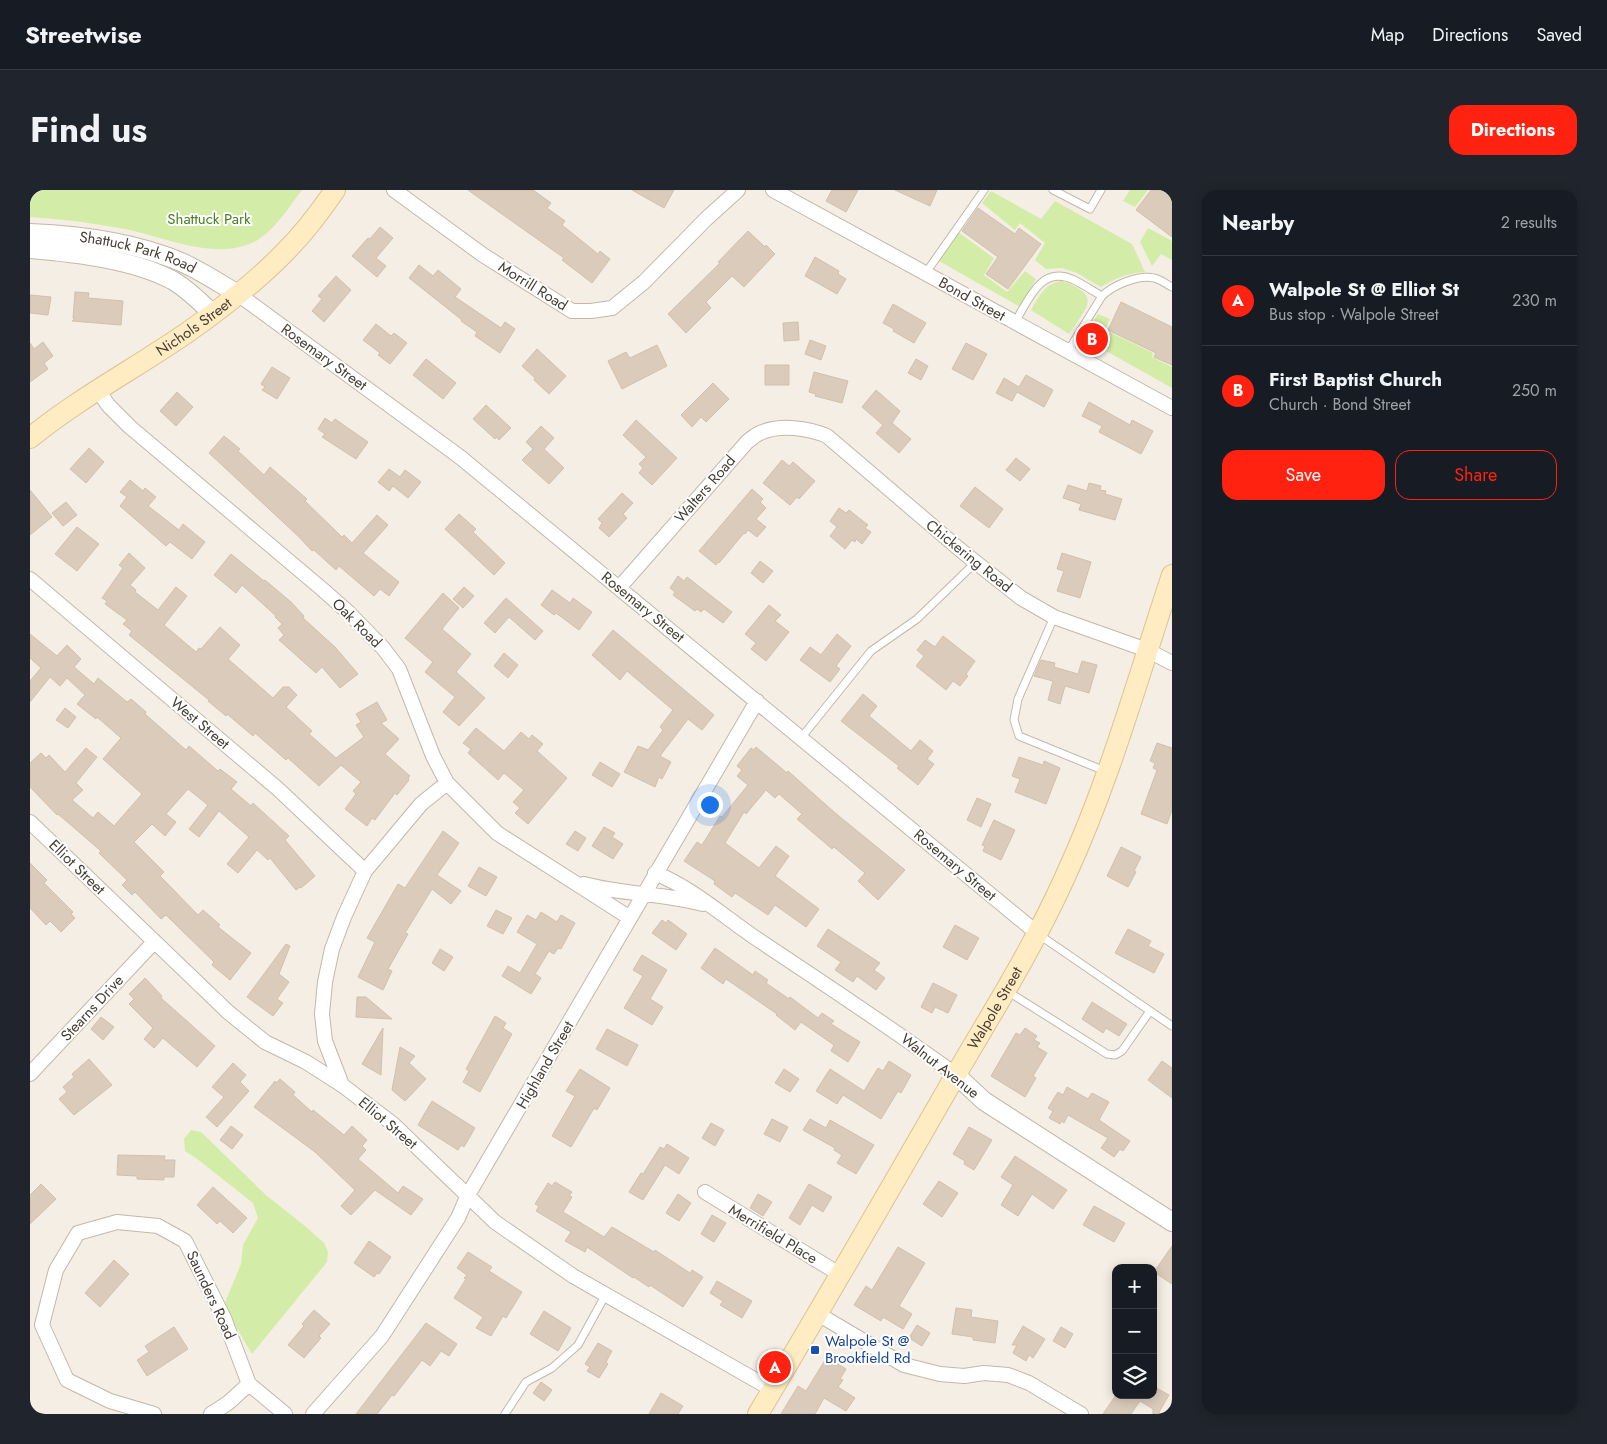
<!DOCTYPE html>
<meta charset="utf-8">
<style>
:root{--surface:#171b24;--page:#20242c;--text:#f1f3f6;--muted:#9ea1a6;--line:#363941;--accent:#ff2210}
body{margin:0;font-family:Jost,sans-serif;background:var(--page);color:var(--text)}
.controls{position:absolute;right:15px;bottom:15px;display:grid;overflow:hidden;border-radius:10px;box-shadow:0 2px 12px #0003}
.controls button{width:45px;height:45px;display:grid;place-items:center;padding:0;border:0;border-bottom:1px solid var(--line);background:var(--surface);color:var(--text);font:25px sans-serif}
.you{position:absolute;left:679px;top:614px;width:18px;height:18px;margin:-12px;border:4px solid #fff;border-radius:50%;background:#1a73e8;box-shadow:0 0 0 8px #1a73e833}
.badge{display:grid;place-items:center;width:32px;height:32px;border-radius:50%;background:var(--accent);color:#fff;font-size:16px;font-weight:700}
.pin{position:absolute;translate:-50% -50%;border:2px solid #fff;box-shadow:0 1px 5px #0006}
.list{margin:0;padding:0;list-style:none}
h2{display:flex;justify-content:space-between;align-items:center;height:65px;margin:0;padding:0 20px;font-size:21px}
h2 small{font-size:16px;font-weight:400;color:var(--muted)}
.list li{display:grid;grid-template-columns:32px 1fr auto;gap:15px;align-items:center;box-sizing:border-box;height:90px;padding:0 20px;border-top:1px solid var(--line)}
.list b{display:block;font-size:19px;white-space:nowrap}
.list p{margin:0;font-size:16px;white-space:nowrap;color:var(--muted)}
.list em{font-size:16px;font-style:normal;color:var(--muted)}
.actions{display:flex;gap:10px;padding:15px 20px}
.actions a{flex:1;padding:11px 0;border:1px solid var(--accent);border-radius:15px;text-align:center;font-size:18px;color:var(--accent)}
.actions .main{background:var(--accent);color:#fff}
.icon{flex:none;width:28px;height:28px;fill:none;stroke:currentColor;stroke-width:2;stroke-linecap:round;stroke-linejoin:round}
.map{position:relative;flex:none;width:1142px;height:1224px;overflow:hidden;border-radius:15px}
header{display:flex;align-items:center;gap:30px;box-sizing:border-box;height:70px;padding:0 25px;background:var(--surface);border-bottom:1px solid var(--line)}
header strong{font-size:24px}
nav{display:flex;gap:28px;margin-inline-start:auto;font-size:18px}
.intro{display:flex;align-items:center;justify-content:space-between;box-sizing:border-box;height:120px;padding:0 30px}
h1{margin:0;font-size:35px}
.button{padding:12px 22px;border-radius:15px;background:var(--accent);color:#fff;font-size:18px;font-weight:700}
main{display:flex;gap:30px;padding:0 30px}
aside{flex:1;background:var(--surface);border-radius:15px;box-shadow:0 2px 12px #0003}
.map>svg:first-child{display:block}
.green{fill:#d3eda8}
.building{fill:#dacbbb;stroke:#d2c0ab}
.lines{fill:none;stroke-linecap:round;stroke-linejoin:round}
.service-casing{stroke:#c3b8a9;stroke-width:9}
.minor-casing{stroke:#c3b8a9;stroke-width:16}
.tertiary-casing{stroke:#c3b8a9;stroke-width:20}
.secondary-casing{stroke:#dcc390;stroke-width:22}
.service{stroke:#fff;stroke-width:7}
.minor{stroke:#fff;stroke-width:14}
.tertiary{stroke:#fff;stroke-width:18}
.secondary{stroke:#ffecc3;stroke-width:20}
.transit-dot{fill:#1a4fb4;stroke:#fff;stroke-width:2}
.labels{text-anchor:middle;stroke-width:4;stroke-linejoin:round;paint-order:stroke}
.park-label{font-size:15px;fill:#4b7f20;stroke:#fff}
.street-label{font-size:15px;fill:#473e33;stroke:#fff}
.transit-label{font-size:15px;fill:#164399;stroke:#fff;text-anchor:start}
</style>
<header>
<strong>Streetwise</strong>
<nav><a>Map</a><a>Directions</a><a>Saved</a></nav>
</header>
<div class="intro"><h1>Find us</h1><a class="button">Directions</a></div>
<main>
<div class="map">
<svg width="1142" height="1224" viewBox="0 0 1142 1224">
<rect width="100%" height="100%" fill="#f4eee4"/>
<path class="green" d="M0,0H272C259,17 245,40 226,51C186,72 135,47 95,39C64,33 32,29 0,27Z
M1100,0H1118L1105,17L1093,11Z
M961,1L1011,29L1025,11L1102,54L1115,82C1098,83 1086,88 1071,97L1047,83L1032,78L1016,79L1005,70L1015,53L990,33L985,40L952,13Z
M1118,38L1142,51V70L1131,64L1122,76L1110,52Z
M928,42L964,68L954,85L977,102L995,81L1006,89L990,117L909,71Z
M1032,91C1073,106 1057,116 1039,144L1001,120C1009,106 1015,93 1032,91Z
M1068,124L1080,129L1075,140L1123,163L1122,167L1142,177V198L1053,148Z
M161,940L171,942L237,1006L275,1036L294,1053L298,1062L297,1072L222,1164L195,1118L196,1110L211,1074L213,1055L228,1028L223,1013L166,968L155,961L154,949Z"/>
<path class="building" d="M438,0H503L521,13L517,18L535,31L532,35L568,64L570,61L580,69L562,93L532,70L534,68Z
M602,0H644L634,18Z
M802,0H828L816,22L796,11Z
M865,0H907L900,16Z
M1121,0H1142V47L1106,20Z
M948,18L985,44L989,38L1011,54L978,99L956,84L968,67L932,41Z
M350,37L363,48L346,68L356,76L347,87L322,66L338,48L340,49Z
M718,41L735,57L736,55L745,64L714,97L702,86L676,112L681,118L656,143L638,124L690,73L688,72Z
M785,67L809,81L808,84L816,89L807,104L775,86Z
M389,75L403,86L408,80L431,99L425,107L471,138L475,132L485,139L470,163L445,146L447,142L431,131L432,130L379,88Z
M306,86L321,100L294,132L282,121L292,109L288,106Z
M45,102L59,103L58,108L93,111L91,135L42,131L45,128H43Z
M0,105L21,107L18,125L0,123Z
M1091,112L1142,137V175L1124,167L1126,163L1078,140Z
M863,114L896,133L884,153L863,141L864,139L853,133Z
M768,132L769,150L754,151L753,133Z
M346,134L361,146L364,143L377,153L360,174L348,165L350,163L333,150Z
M780,150L796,156L791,170L775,164Z
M13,152L23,166L14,173L18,179L0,192V153L4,159Z
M936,153L957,164L943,190L922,179Z
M627,155L637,176L592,199L578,171L596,162L600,168Z
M507,159L536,186L519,204L504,190L505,188L492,176Z
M396,169L426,193L413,209L383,185Z
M886,169L898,176L891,190L878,183Z
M735,175H759V195H735Z
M242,177L260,188L247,209L232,200L235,197L231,194Z
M784,182L818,191L812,213L785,206L786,204L779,202Z
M996,185L1023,200L1014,217L987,202L982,211L966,203L974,188L989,197Z
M683,193L699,209L676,232L671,227L662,237L651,225Z
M846,200L870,221L862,233L881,249L869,263L846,243L853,235L832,217Z
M147,202L163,217L146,236L130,221Z
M1059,212L1100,235L1102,230L1123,241L1111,264L1069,242L1072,236L1052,226Z
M456,215L481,238L469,250L467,247L465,249L443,229Z
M295,228L302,233L305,229L338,252L326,269L292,247L295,244L288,239Z
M606,230L647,268L622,295L609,283L613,278L609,274L616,267L593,245Z
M511,236L524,248L514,259L534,278L519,294L492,270L503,259L496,252Z
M194,246L210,259L208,261L234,285L240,277L277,309L275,311L312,347L314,345L322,353L347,325L358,335L333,363L369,392L359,406L350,399L344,406L309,376L306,380L284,360L282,361L269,347L179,263Z
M59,258L74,272L56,293L40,279Z
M986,268L1000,279L990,291L976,280Z
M752,270L759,276L763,272L785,291L769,309L767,307L760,315L733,293Z
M359,279L370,287L375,280L391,292L378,308L363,296L359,301L348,292Z
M100,290L113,301L115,298L126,307L118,316L149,340L153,334L175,352L162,369L140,352L136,356L90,316L97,307L90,302Z
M1059,293L1071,296L1070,300L1076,301L1075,304L1092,309L1085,330L1049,320L1051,314L1033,308L1038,295L1057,301Z
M945,297L973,319L959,338L930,316Z
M722,299L733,309L730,312L736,318L726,329L736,337L727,347L718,340L715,344L714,343L689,373L688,372L686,375L669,361Z
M0,300L22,327L0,345Z
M592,303L603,313L593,324L597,328L579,347L569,338L572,333L568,329Z
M36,312L47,325L33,336L22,323Z
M809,318L816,323L819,320L838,335L835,338L841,342L832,354L826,349L825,352L822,350L815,359L800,346L807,337L800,331Z
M429,324L446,339L443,342L475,373L464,385L415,339Z
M47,337L69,354L47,381L25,364Z
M99,363L115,378L100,395L106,400L105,402L128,420L146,397L157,406L134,435L166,462L169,458L171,459L190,437L210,455L198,469L243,508L253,497H259L267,505L256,517L282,541L279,544L306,568L334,547L326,535L331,532L326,524L347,512L357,530L351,533L369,549L355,564L380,586L378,588L379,590L367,605L365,603L345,630L342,628L337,636L315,619L326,604L323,601L331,592L311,575L289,596L258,568L256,570L225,543L223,546L197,524L196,526L178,511L179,510L99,445L102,441L93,434L97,430L75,414L77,411L72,408L93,378L89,375Z
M1032,363L1061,372L1050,408L1027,401L1034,381L1027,379Z
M201,364L234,391L235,390L261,412L274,426L273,428L305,457L328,484L310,498L292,477L286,483L249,450L254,445L248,438L252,434L245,427L246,426L212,395L206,403L184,385Z
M730,371L743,381L733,393L721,383Z
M648,386L654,391L657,387L702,422L693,433L674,419L671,422L667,419L665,421L643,405L645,402L640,398Z
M434,397L444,406L433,418L423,409Z
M522,400L540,413L543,408L562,422L549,440L526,423L524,425L511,415Z
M413,403L429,418L412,439L441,464L426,482L455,508L429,536L413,522L425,507L395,482L403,472L375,448Z
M476,408L513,441L505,450L479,427L465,443L454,433Z
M739,415L751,425L745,431L759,442L736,471L721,459L726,453L715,444Z
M583,440L684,525L672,540L658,529L630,566L641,572L632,589L629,587L625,597L594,582L608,556L618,560L633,540L630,537L643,520L597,481L590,490L562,465Z
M0,444L27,466L37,455L51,469L44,477L64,494L68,488L97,512L101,509L116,522L115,524L156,560L159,556L188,581L190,579L207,592L201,599L221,616L223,613L259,646L255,650L285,686L271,698L270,697L266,700L240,668L238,670L227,660L208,683L197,674L219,647L189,621L169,647L159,639L178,615L158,599L136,624L146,632L135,646L122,634L104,652L134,682L130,686L168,725L173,720L190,735L188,737L221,763L200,790L182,775L184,772L136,725L131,729L105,702L102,705L92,695L97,690L69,663L71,661L28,624L27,625L0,597V573L11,563L16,568L19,565L35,582L56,558L67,567L46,593L53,600L42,610L63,628L68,622L84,636L112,604L73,569L91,548L67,527L66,529L47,514L55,505L37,488L30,496L20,487L0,512V491L11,478L0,468Z
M807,444L821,456L806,476L810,479L800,492L770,470L780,457L791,465Z
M913,446L945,471L936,484L938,486L930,496L923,491L916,500L886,476L894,466L887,460L895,450L905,457Z
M474,463L488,475L478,488L464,476Z
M1011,470L1025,473L1024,477L1048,484L1052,471L1067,475L1059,503L1035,496L1030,514L1018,510L1023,491L1004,486Z
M833,504L847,516L839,526L881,561L890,550L903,561L897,569L904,574L888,595L867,578L869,576L811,531Z
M35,518L46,527L38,538L26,530Z
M446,538L474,561L491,542L499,549L502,545L513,554L507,561L537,588L498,634L485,623L490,618L483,612L494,600L474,583L468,590L438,563L441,559L433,553Z
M1127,553L1142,558V620L1137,634L1111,624L1127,580L1123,578L1125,573L1120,571Z
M726,557L757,583L758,581L804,622L875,680L848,710L828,691L835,683L804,657L802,659L767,629L772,624L749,604L745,608L736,600L716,624L714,622L695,653L729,678L746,656L759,666L745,686L789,719L776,737L745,715L738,725L705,703L702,707L684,694L685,691L654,671L667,652L672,655L690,626L692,627L718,595L707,586L712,580L707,576L721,558L724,560Z
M989,567L1013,575L1014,571L1030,578L1016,614L985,602L990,589L982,586Z
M570,572L590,584L582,597L562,585Z
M947,608L961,614L951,637L937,630Z
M964,630L985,640L971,670L953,661L955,656L952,655Z
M574,637L585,643L582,647L593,654L583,669L562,656Z
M413,641L429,653L407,685L431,701L421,714L402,699L375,743L378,744L358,779L362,781L353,800L328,787L345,752L337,748L368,694L375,698Z
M545,641L556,648L548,661L536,654Z
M1091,657L1111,667L1104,681L1106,682L1098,697L1077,686Z
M0,673L17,690L14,693L43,722L41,724L45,728L31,742L20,731L16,735L0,718Z
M449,677L467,687L456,706L438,696Z
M466,720L482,728L473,744L457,736Z
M511,722L527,732L531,725L545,733L531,759L528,758L524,764L519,761L505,784L511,788L501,804L472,786L478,776L490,783L507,754L487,742L497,725L506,730Z
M632,730L636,733L638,730L657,744L646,760L622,743Z
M925,735L949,748L937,770L913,757Z
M798,739L850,773L844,780L855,788L846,800L827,786L823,792L805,780L811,772L787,756Z
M1098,739L1121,751L1118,756L1134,764L1124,783L1085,763Z
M256,754L260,756L249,784L259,792L247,809L253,813L243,826L217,807Z
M685,758L723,785L725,781L738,790L736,793L759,809L760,807L788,828L792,823L804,831L801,834L830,852L818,872L801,861L804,855L771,832L765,840L746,825L747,824L696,789L693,794L671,778Z
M410,759L423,767L414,781L402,773Z
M612,765L637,780L620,809L633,817L622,835L594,818L613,786L603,780Z
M115,788L132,806L131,808L185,856L167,877L133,848L124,858L114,849L123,838L99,814L104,809L99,804Z
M903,793L927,805L918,823L905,817L902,823L891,817Z
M327,807H336L362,829L326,827Z
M1062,812L1097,834L1089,846L1076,838L1073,843L1052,829Z
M465,826L476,833L473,838L482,844L450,902L433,892L439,881L436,879Z
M71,827L84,837L73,850L61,839Z
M353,838L351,885L332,874Z
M995,838L1007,846L1004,850L1010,853L1007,857L1017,863L1003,886L1006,888L995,907L961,886L986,843L990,845Z
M577,839L608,855L597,876L566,859Z
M370,857L385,866L379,873L396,889L375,911L362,900Z
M59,869L82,895L44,925L29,909L37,902L33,897L44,887L42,884Z
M859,871L881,885L871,903L868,901L851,929L813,905L807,914L786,901L800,879L834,901L848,878L853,881Z
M1132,871L1142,878V908L1118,890Z
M203,873L216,885L210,892L219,901L187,937L176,927L194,907L182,897Z
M550,879L580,898L567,920L564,918L541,957L522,946L545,906L536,901Z
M754,879L769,889L760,902L745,893Z
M250,889L265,902L263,905L282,922L283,920L314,945L322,936L337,950L332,956L336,960L328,969L368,1003L373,996L393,1009L381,1025L345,1000L321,1025L311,1016L325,1000L285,962L224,917L245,891L246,893Z
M1037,897L1058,909L1062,903L1079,912L1069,930L1100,951L1093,961L1090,959L1084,967L1071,958L1078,948L1038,925L1034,933L1031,931L1030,934L1019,928L1023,921L1018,918L1028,902L1033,905Z
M402,911L445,938L434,957L431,955L428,960L388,935Z
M742,929L758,937L750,952L734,944Z
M780,929L796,938L800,930L844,955L826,984L807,973L812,965L804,960L805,958L773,940Z
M681,933L694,940L685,956L672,948Z
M201,936L213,945L202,959L190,950Z
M939,937L962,950L944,980L934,974L935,971L923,964Z
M637,954L659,968L649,984L635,975L613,1010L599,1002L611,983L613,984L630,957L634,959Z
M88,965L135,966L134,970H145L144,987H134V990L107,989V986L87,985Z
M985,966L1037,1000L1023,1019L1002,1004L988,1026L971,1015L983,995L971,987Z
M909,991L928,1003L912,1027L893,1014Z
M525,992L542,1002L539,1006L542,1007L533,1022L574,1047L582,1037L624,1062L625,1060L660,1083L662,1080L673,1087L653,1117L620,1095L619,1097L604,1087L603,1088L557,1057L555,1062L535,1051L541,1042L506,1021L509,1016L505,1014L518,993L522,996Z
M11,994L26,1009L0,1034V1005Z
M779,994L802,1007L793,1022L782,1015L770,1035L759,1028Z
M183,997L217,1028L203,1043L190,1031L187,1034L167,1015Z
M648,1004L661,1013L649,1031L636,1023Z
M728,1004L742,1012L733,1026L720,1018Z
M1064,1016L1095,1033L1084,1052L1053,1035Z
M682,1025L696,1033L684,1052L671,1044Z
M339,1051L361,1067L349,1084L347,1083L344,1087L324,1073Z
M1142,1056V1094L1124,1082Z
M868,1057L895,1073L869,1116L882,1124L873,1139L853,1127L851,1131L824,1115L836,1096L842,1100Z
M438,1062L462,1077L459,1081L492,1102L476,1128L473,1126L461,1146L446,1138L453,1127L424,1108L436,1089L434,1088L437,1085L427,1078Z
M84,1070L99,1084L70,1117L55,1103Z
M687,1091L722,1111L712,1128L690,1115L693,1111L680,1103Z
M926,1118L942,1120L941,1127L968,1131L965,1153L943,1150V1147L922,1144Z
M284,1120L300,1134L289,1146L291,1148L274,1168L258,1155L274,1136L272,1134Z
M514,1121L541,1138L528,1161L500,1144Z
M396,1133L427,1154L419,1166L411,1161L400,1176L392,1170L364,1206L362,1205L347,1224H326Z
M887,1135L900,1143L892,1156L879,1148Z
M993,1136L1015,1149L1003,1168L999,1165L996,1171L983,1163L987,1155H982Z
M144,1137L158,1159L117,1186L107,1170L119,1162L115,1156Z
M1031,1137L1043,1144L1035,1158L1023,1151Z
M568,1153L582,1161L576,1172L578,1174L569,1188L557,1181L560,1177L555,1174Z
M797,1167L816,1179L810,1189L813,1190L808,1197L825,1208L816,1221L794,1208L785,1224H751L768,1196L776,1201Z
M511,1192L522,1200L514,1211L503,1203Z
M1123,1196L1139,1205L1128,1224H1123V1219L1110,1211L1101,1224H1073L1086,1205H1123Z
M631,1203L653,1216L648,1224H619Z"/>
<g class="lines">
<g class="service-casing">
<path id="service" d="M1023,0L1060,19L1071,0
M895,84L954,0
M985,132C999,110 1011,74 1044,90C1054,95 1063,101 1072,106
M1038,161L1072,106C1082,96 1108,84 1124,88C1130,89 1136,94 1142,97
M1024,427L988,509L984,530L989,546L1075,581
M771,548L841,461L887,429L946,372
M1008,744L1142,836
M977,801L1077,864L1085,865L1092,861L1120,821
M475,1224L496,1192L522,1178L548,1155L576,1104"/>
</g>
<g class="minor-casing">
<path id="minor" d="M364,0L453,65L542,121H561L582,118L614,92L676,29L708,0
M743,0L1142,218
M208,104L430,267L1007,743
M68,200L78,215L100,237L292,399L318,422L353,458L369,479L403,566L417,593L467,643L600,728
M0,389L248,599L335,681
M589,398L717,252C721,249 725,245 730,243C750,234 778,238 797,246L934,363L991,408L1024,427L1117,460L1142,473
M0,632L198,822L235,852L276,872L312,895L363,934L465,1032L543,1086L743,1200
M625,683C662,698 692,725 724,747C792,792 860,837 926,885
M554,694C593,705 634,703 673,714
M0,884L124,752
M312,895L295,851L292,824L295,792L302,759L314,727L335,681L391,614L417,593
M675,1002L811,1085
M788,1124L874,1175L910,1184L934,1186L954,1183L978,1185L999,1193L1051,1224
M124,1224L80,1211L37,1190L12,1135L26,1080L48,1043L87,1032L128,1036L155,1051L194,1128L219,1194L255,1224
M181,1224L198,1213L219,1194
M283,1224L352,1146L428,1028L438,1005L727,511"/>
</g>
<g class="tertiary-casing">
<g id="tertiary">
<path id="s1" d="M0,43C50,45 104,52 151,72C171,81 189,93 208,104"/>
<path d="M0,59C45,63 102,69 142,90C158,99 170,112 183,124"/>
<path d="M926,885L954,911L1142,1032"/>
</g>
</g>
<g class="secondary-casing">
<g id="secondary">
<path id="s2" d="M0,248C49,208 106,178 158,142C192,118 226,92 255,62C274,43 290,22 305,0"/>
<path id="s3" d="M728,1224C796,1110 862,996 928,881C965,818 1005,754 1035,687C1080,590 1108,487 1142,385"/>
</g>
</g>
<use href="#service" class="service"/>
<use href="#minor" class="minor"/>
<use href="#tertiary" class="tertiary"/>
<use href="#secondary" class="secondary"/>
</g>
<rect class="transit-dot" x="780" y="1155" width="10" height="10" rx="2.5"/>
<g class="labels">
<g class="park-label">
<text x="179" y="34">Shattuck Park</text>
</g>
<g class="street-label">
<text dy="5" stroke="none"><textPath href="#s1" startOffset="110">Shattuck Park Road</textPath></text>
<text transform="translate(503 96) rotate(32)" y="5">Morrill Road</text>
<text transform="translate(942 109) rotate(29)" y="5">Bond Street</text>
<text dy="5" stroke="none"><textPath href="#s2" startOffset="198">Nichols Street</textPath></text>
<text transform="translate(294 167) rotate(36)" y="5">Rosemary Street</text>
<text transform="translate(675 299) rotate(-49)" y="5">Walters Road</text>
<text transform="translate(939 366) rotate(39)" y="5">Chickering Road</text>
<text transform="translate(613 417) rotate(39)" y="5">Rosemary Street</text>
<text transform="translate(327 433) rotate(45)" y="5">Oak Road</text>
<text transform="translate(170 533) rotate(40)" y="5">West Street</text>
<text transform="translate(925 675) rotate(40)" y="5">Rosemary Street</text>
<text transform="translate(47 677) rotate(44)" y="5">Elliot Street</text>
<text transform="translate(62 818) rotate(-47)" y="5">Stearns Drive</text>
<text dy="5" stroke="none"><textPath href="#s3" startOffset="470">Walpole Street</textPath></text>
<text transform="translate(515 875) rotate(-60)" y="5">Highland Street</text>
<text transform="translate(910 876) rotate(38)" y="5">Walnut Avenue</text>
<text transform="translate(358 933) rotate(40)" y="5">Elliot Street</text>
<text transform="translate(743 1044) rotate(31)" y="5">Merrifield Place</text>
<text transform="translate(181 1105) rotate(65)" y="5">Saunders Road</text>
</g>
<g class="transit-label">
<text x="795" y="1156">Walpole St @<tspan x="795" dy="17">Brookfield Rd</tspan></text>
</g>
</g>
</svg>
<div class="controls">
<button>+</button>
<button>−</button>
<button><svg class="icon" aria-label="layers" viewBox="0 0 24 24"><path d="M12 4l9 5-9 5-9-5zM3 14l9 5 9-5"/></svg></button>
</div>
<div class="you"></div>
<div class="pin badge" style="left:745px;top:1177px">A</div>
<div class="pin badge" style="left:1062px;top:149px">B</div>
</div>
<aside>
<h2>Nearby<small>2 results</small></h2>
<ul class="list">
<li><span class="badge">A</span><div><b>Walpole St @ Elliot St</b><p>Bus stop · Walpole Street</p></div><em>230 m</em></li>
<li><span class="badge">B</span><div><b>First Baptist Church</b><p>Church · Bond Street</p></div><em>250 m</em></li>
</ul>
<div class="actions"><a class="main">Save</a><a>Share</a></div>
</aside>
</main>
